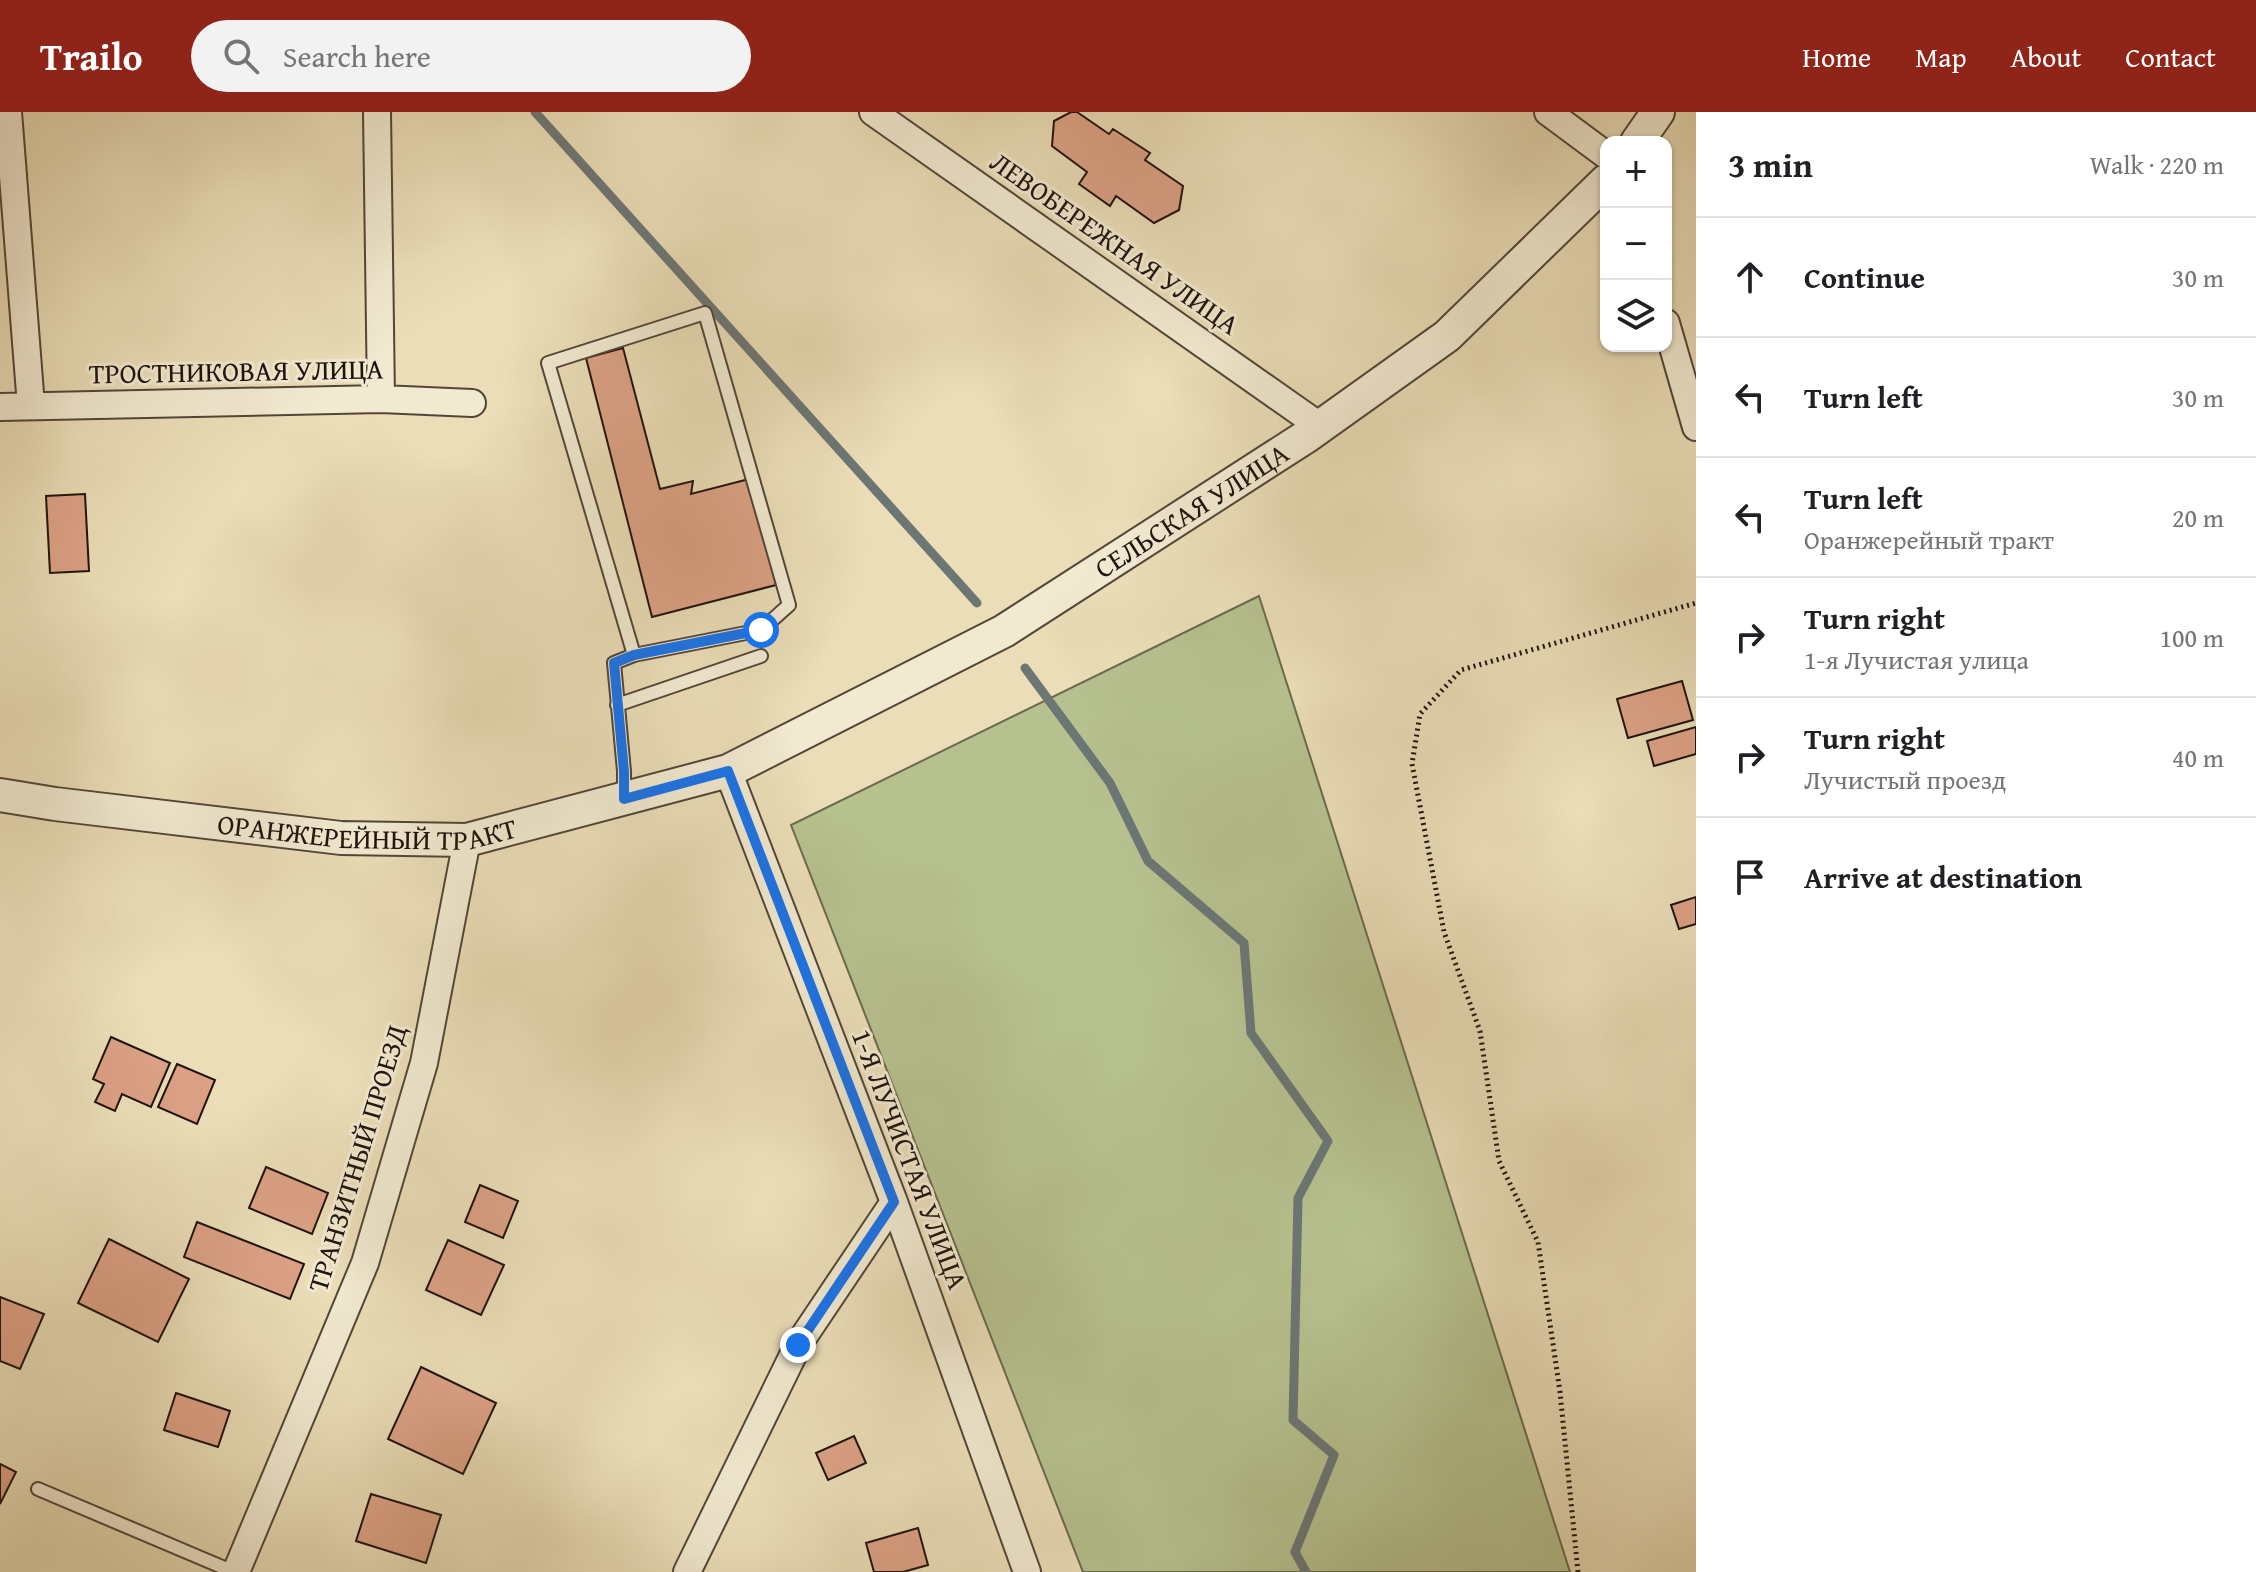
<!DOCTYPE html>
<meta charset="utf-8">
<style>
:root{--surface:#fff;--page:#f2f2f2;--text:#202124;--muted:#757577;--line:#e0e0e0;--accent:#8f2418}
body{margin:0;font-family:"Gentium Book Plus",serif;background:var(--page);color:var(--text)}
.controls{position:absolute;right:24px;top:24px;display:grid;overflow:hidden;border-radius:16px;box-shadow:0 2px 6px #0004}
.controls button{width:72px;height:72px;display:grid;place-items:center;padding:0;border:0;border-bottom:2px solid var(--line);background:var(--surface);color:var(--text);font:40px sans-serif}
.stop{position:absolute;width:24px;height:24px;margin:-18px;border:6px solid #1a73e8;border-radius:50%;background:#fff}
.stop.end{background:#1a73e8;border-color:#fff;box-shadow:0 2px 8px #0008}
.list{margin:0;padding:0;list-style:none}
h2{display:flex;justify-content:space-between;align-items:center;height:104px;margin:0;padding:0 32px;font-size:34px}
h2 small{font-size:26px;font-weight:400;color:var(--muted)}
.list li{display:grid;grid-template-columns:52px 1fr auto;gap:24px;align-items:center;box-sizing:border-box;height:120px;padding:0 32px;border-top:2px solid var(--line)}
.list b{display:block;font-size:30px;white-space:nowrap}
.list p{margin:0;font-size:26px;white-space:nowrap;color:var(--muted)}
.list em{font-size:26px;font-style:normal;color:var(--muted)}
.icon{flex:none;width:44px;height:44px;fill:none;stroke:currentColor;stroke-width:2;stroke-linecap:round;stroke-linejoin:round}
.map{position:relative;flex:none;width:1696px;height:1460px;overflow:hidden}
header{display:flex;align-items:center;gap:48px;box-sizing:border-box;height:112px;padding:0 40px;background:var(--accent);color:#fff}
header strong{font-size:38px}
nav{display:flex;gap:44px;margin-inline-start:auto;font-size:28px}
.search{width:560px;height:72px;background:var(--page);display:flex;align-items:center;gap:20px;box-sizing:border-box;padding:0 28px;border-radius:44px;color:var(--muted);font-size:30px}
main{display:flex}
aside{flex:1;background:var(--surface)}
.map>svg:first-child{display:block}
.green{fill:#b6c18f;stroke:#6b6a4e;stroke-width:2}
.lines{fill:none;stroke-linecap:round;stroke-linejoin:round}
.stream{stroke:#6c7675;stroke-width:9}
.building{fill:#dca185;stroke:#20130d;stroke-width:2}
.service-casing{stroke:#524638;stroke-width:16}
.minor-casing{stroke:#524638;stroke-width:30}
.tertiary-casing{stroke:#524638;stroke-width:36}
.path{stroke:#20130d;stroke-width:5;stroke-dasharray:2 4;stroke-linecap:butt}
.service{stroke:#f1e9d0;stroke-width:12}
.minor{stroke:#f1e9d0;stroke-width:26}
.tertiary{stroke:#f1e9d0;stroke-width:32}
.route{stroke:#1a73e8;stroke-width:10}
.labels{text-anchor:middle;stroke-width:6;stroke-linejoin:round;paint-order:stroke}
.street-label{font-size:28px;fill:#20130d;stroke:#f1e9d0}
</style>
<header>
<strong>Trailo</strong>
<div class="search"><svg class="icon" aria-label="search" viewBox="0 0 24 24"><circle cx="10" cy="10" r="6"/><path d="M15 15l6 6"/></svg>Search here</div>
<nav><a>Home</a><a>Map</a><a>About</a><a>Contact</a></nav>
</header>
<main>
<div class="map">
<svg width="1696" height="1460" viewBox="0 0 1696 1460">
<rect width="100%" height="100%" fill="#eaddb7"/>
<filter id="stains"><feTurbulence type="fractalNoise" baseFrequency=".0025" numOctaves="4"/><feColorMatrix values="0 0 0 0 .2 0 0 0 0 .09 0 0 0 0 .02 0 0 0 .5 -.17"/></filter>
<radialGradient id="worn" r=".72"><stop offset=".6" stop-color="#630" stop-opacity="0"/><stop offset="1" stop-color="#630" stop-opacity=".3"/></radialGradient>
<path class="green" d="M1259,484L1570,1460H1083L791,713Z"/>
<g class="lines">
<path class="stream" d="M535,0L977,491
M1025,556L1110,671L1148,749L1244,831L1251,921L1328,1029L1298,1086L1293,1308L1334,1343L1295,1440L1306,1460"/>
</g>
<path class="building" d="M1071,0H1077L1109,22L1113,17L1150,41L1145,48L1183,74L1179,98L1154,111L1116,84L1110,94L1079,72L1087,60L1052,34L1054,9Z
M623,236L660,377L693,369L691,382L749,367L776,473L652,505L586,246Z
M85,382L89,459L50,461L46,384Z
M1682,569L1693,608L1628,626L1617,587Z
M1696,615V642L1654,654L1647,629Z
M1696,785V812L1679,817L1671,793Z
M111,925L170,951L151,995L122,982L115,999L95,990L104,972L93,967Z
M177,952L215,968L197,1012L158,995Z
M266,1055L328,1081L312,1122L249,1096Z
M480,1073L518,1089L503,1126L465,1110Z
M197,1110L304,1152L290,1187L184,1145Z
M109,1127L189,1167L158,1230L78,1191Z
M448,1128L504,1153L481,1203L426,1178Z
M0,1185L44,1202L20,1257L0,1249Z
M421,1255L496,1291L463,1362L388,1327Z
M176,1281L230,1299L218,1335L164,1318Z
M854,1324L866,1351L828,1368L816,1341Z
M0,1352L16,1360L0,1392Z
M371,1382L441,1403L426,1451L356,1429Z
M918,1416L928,1453L903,1460H874L866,1431Z"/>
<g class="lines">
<g class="service-casing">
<path id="service" d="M617,593L761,544
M624,683V659L614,551L634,543L548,251L705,201L789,493L761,518L634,543
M38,1377L234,1460"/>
</g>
<g class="minor-casing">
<path id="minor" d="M8,0L31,294
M377,0L381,287
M873,0L1321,315
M1548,0L1606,43
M1666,211L1696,315
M0,295L381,287L472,291
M728,659L894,1090L1027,1460
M236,1460L365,1151L424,951L467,728
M687,1460L798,1233L894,1090"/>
</g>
<g class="tertiary-casing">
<g id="tertiary">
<path d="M1637,30L1658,0"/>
<path id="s1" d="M0,683L55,692L341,726L467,728L728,659L1004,519L1307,324L1447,224L1606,69"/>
</g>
</g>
<path class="path" d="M1578,1460L1560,1280L1538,1130L1499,1049L1480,919L1444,820L1412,652L1420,602L1461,558L1696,491"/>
<use href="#service" class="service"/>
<use href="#minor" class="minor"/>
<use href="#tertiary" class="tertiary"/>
</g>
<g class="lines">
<path class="route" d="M761,518L634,543L614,551L624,659V687L728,659L894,1090L798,1233"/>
</g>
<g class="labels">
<g class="street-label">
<text transform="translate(1115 131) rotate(35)" y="10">ЛЕВОБЕРЕЖНАЯ УЛИЦА</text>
<text transform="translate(236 259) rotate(-1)" y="10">ТРОСТНИКОВАЯ УЛИЦА</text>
<text dy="10" stroke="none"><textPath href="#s1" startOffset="1272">СЕЛЬСКАЯ УЛИЦА</textPath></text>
<text dy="10" stroke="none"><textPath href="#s1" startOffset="370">ОРАНЖЕРЕЙНЫЙ ТРАКТ</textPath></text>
<text transform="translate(357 1046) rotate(-73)" y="10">ТРАНЗИТНЫЙ ПРОЕЗД</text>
<text transform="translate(910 1047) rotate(69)" y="10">1-Я ЛУЧИСТАЯ УЛИЦА</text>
</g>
</g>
<rect width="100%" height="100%" filter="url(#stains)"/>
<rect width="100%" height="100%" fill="url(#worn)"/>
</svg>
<div class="controls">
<button>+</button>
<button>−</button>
<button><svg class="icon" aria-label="layers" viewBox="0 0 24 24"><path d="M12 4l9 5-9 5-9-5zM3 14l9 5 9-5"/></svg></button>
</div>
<div class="stop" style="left:761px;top:518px"></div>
<div class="stop end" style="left:798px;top:1233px"></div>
</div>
<aside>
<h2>3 min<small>Walk · 220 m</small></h2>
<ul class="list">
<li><svg class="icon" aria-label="ahead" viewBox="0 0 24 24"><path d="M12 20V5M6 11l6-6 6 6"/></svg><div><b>Continue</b></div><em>30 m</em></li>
<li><svg class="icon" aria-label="left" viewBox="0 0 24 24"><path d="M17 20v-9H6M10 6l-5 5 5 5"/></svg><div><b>Turn left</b></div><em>30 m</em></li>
<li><svg class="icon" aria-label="left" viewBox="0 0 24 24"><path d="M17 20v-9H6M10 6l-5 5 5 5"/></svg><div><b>Turn left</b><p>Оранжерейный тракт</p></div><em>20 m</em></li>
<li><svg class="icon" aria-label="right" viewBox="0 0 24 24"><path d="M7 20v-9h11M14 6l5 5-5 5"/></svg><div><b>Turn right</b><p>1-я Лучистая улица</p></div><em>100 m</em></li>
<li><svg class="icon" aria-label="right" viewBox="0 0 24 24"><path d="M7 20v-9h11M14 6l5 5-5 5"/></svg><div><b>Turn right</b><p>Лучистый проезд</p></div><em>40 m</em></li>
<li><svg class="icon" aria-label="arrive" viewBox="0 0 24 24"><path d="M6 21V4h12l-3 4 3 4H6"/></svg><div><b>Arrive at destination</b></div></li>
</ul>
</aside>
</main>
